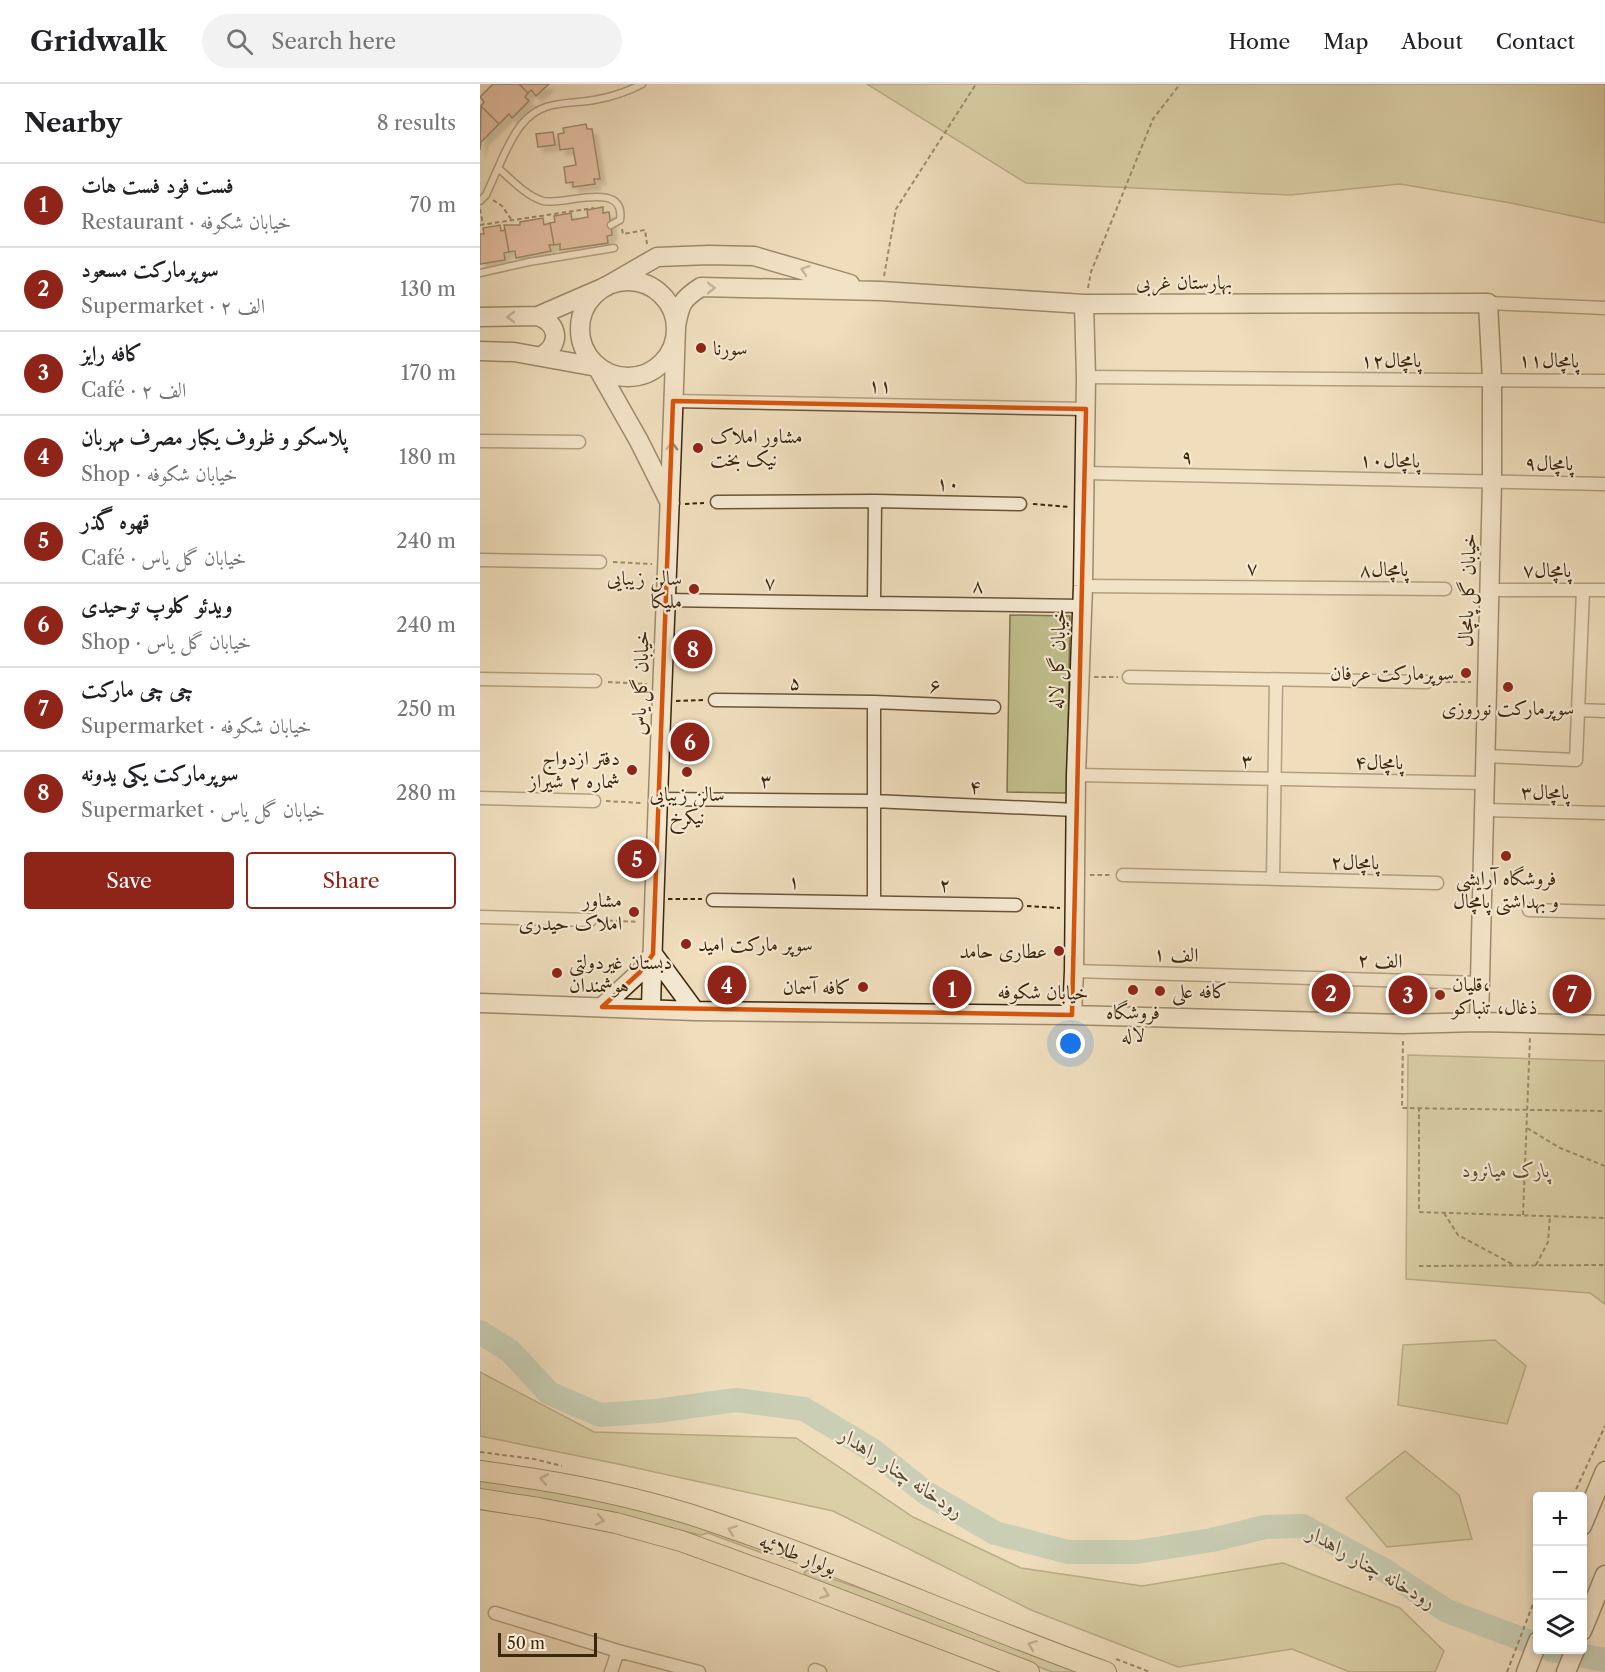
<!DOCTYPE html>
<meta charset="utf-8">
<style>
:root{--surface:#fff;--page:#f2f2f2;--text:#202124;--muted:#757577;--line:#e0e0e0;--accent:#8f2418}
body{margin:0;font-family:"Libre Caslon Text",Amiri,serif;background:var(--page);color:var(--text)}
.controls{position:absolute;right:18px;bottom:18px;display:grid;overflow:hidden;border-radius:6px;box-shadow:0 3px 9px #0003}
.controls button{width:54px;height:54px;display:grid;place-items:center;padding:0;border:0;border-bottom:2px solid var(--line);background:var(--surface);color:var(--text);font:30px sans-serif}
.scale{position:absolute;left:18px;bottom:15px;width:99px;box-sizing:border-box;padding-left:6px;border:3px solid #3d270b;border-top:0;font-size:16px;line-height:21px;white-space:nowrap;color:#3d270b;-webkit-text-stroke:4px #f5e9d3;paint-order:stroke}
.you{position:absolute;left:591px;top:960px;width:21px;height:21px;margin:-15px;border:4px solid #fff;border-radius:50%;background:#1a73e8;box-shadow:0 0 0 9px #1a73e833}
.badge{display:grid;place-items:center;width:39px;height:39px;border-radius:50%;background:var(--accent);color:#fff;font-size:20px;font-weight:700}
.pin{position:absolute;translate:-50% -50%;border:3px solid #fff;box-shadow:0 2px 6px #0006}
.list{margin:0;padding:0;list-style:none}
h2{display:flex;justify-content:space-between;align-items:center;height:78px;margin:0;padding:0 24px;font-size:26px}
h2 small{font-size:20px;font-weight:400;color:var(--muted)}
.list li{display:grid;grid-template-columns:39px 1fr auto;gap:18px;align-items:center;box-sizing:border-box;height:84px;padding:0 24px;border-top:2px solid var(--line)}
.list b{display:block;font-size:22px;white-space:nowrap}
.list p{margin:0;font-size:20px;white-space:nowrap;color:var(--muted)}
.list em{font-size:20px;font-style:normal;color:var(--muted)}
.actions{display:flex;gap:12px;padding:18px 24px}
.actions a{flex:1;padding:14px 0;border:2px solid var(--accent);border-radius:6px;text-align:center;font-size:21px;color:var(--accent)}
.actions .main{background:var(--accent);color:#fff}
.icon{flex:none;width:33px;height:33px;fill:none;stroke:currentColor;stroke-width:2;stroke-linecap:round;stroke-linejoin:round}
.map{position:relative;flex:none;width:1125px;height:1588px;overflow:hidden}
header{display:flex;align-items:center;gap:36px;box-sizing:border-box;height:84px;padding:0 30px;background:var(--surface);border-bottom:2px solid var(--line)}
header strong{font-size:28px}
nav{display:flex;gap:33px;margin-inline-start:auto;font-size:21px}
.search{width:420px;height:54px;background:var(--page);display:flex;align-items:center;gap:15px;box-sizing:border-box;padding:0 21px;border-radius:33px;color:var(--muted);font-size:22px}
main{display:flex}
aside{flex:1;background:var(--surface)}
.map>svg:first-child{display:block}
.green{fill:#c0bf8c;stroke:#7e734c;stroke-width:1.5}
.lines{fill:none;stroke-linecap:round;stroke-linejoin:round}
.river{stroke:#9bbdab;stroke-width:24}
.building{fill:#d79c85;stroke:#3d270b;stroke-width:1.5;filter:url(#shadow)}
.lane-casing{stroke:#6a5437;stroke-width:9}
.street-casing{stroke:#6a5437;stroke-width:15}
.secondary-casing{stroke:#3d270b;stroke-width:21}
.primary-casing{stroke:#3d270b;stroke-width:22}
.path{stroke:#3d270b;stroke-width:2;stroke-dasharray:4.5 3;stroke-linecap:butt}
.lane{stroke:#f5e9d3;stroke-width:6}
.street{stroke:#f5e9d3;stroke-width:12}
.secondary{stroke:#f5e9d3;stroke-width:18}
.primary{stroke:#efddbc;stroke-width:20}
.oneway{stroke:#99886f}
.oneway2{stroke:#968264}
.marked{fill:none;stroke:#d7540c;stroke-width:4.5;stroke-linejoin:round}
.poi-dot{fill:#8f2418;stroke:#f5e9d3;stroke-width:2}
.labels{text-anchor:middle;stroke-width:4.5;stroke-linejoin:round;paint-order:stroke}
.street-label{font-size:20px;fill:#3d270b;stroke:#f5e9d3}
.poi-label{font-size:20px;fill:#3d270b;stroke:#f5e9d3;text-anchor:start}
.park-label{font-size:20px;font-style:italic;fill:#5e4d2b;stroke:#f5e9d3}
.water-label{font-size:21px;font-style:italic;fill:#544c33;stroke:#f5e9d3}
</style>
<header>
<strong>Gridwalk</strong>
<div class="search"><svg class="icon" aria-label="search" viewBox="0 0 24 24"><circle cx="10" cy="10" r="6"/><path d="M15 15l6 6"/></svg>Search here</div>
<nav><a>Home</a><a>Map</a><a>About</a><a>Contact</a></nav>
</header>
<main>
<aside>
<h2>Nearby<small>8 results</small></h2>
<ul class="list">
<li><span class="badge">1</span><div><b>فست فود فست هات</b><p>Restaurant · خیابان شکوفه</p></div><em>70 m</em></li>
<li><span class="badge">2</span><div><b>سوپرمارکت مسعود</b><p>Supermarket · ۲ الف</p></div><em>130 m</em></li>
<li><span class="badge">3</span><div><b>کافه رایز</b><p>Café · ۲ الف</p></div><em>170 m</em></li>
<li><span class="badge">4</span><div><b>پلاسکو و ظروف یکبار مصرف مهربان</b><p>Shop · خیابان شکوفه</p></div><em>180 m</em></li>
<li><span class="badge">5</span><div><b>قهوه گذر</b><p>Café · خیابان گل یاس</p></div><em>240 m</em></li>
<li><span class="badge">6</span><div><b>ویدئو کلوپ توحیدی</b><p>Shop · خیابان گل یاس</p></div><em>240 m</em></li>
<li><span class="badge">7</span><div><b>چی چی مارکت</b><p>Supermarket · خیابان شکوفه</p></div><em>250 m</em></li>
<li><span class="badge">8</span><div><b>سوپرمارکت یکی یدونه</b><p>Supermarket · خیابان گل یاس</p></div><em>280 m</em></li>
</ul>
<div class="actions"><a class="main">Save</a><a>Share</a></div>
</aside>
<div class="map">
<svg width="1125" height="1588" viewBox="0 0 1125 1588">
<defs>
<filter id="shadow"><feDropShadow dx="5.5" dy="5.5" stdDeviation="1.5" flood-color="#0004"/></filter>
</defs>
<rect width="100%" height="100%" fill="#efddbc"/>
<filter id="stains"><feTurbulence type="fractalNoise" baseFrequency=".00333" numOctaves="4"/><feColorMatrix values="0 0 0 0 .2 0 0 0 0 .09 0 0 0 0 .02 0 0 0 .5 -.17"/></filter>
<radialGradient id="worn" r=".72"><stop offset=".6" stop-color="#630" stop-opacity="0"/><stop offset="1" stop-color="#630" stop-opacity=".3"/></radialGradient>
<path class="green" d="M387,0H1125V139L1031,119L920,100L810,111L546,99Z
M530,531L590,532L587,709L527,708Z
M928,971L1125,977V1220L1110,1209L926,1195Z
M1015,1256L1046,1282L1027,1340L918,1321L923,1261Z
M0,1288L114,1348L316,1354L433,1433L541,1484L662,1502L803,1479L920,1524L964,1567L955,1588H870L812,1565L698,1583L551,1526L353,1427L138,1380L0,1352Z
M925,1367L979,1411L992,1455L907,1463L866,1414Z
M0,1394L75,1404L213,1439L286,1465L285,1470L228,1449L221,1451L76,1418L0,1406Z
M327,1486L445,1527L602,1588H572L327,1492L324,1489Z"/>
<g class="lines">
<path class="river" d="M0,1248L30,1267L69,1309L120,1331L176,1327L256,1316L324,1325L392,1366L446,1409L515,1449L588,1468H657L732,1456L785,1443L823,1442L904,1486L967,1527L1058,1561
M1071,1566L1125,1576"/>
</g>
<path class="building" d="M13,0H39L48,9L45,13L49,17L32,34L29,30L19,40L1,22L4,18L0,13Z
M39,0H69L56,12L51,6L48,9Z
M1,22L19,40L1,58L0,66Z
M106,40L107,45H112L120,95H114L115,100L93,103V98L86,99L84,83L96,81L93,64L80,66L78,50L84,49L83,44Z
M73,48L75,61L58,63L56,50Z
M123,123V129L129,128L132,151L127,152L128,159L80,166V160L74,161L70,139L75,138L74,132L91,129L92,136L108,133L107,126Z
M63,134L64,141L70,139L74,161H69L71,167L36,174L35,167L29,168L24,141H40V138Z
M20,141L21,147L25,146L29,168L24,169L25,176L0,180V150H4L3,144Z"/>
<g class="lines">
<g class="lane-casing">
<path id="lane" d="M0,117L6,111L18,84
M131,141L140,136C146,95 83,122 63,117C46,112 31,95 18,84C25,69 31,53 42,40C63,15 86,21 114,16C131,13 147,8 162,0
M0,189L49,178L134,164"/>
</g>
<g class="street-casing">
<path id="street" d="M1008,219L1125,224
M606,293L1125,297
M193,317L606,325
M0,357L99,358
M605,389L1125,400
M237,418L395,417L540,420
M0,476L120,478
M603,502L965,505
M1010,506H1125
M185,516L602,522
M394,519L395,417
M649,593L947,598
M0,595L115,597
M235,616L394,618L514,623
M1098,626L1125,627
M1005,672L1096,676L1103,506
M596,691L1004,699
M0,714L114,717
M178,715L393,717L596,726
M1004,726L1125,729
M643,791L957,799
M793,795L796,596
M233,816L536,821
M394,818V618
M1049,826L1125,828
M0,833L110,836
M594,887L1001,899
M15,1529L138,1567L219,1588
M335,1586L340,1588
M131,1588L138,1567"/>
</g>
<g class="secondary-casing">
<path id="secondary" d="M100 245a48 48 0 1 1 96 0a48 48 0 1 1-96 0Z
M58,232C79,240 81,260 62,272
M0,233L58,232L125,203L177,173L229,171L274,172L370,200
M0,267L34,268L117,283L159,357L190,419
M0,919L215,927L592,931L923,940L999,938L1125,941
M122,923L160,888L173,870L215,927
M171,924C177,696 189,469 196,242C200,220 202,215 221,203L401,207L604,220L1008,219L1012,295V398L999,938
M592,931L594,887L596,691L603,502L606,293L604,220
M1102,1442L1125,1387
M1102,1547L1125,1491
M1046,1588L1058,1557
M1086,1588L1095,1566"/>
</g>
<g class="primary-casing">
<path id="primary" d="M0,1387C71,1396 141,1409 209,1430C351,1476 486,1538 626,1588
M0,1415L59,1424L136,1439L201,1457L303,1494L549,1588"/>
</g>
<path class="path" d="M13,116L22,122L31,135
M0,125L3,140
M0,141L114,124
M142,145L143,150L165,146L167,160
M404,192L416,125L496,0
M608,204L611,188L673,35L700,0
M205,420L224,419
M553,420L590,423
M133,478L172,480
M977,505L995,506
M614,593H638
M128,598L167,600
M958,598H991
M196,617L223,616
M126,717L162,719
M610,791H632
M188,815H222
M547,822L580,824
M121,836L158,838
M923,957L922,1024L1125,1027
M939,1023V1128L1125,1134
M1047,1044L1080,1064L1125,1082
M964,1129L978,1151L1032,1180
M1043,1131L1050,954
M1056,1181L1068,1158L1070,1132
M939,1182L1125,1181
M0,1368L54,1375L82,1382
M1093,1412L1125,1342
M636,1575L670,1588
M1027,1588L1058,1507"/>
<use href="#lane" class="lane"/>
<use href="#street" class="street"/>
<use href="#secondary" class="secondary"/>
<use href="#primary" class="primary"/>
</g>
<defs><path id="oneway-chevron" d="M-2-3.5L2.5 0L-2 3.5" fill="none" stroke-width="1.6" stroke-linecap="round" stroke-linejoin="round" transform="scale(1.5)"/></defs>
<g class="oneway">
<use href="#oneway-chevron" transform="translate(325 186) rotate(-161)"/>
<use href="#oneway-chevron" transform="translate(231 204)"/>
<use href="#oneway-chevron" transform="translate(31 233) rotate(-180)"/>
<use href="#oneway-chevron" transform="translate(192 362) rotate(-88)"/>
</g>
<g class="oneway2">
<use href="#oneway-chevron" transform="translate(64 1395) rotate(-170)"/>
<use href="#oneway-chevron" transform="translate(120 1436) rotate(11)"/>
<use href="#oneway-chevron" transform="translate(252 1446) rotate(-160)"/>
<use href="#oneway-chevron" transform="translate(345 1510) rotate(21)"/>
<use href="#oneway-chevron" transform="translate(552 1561) rotate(-159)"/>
</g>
<path d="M0 0H1125V1588H0ZM193,317L606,325L592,931L122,923L160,888L173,870Z" fill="#efddbc" fill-opacity=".55" fill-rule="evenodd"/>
<path class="marked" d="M193,317L606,325L592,931L122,923L160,888L173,870Z"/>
<g class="poi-dot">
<circle cx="221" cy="264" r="6"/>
<circle cx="218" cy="364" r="6"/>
<circle cx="214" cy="505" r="6"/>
<circle cx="986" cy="589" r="6"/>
<circle cx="1028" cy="603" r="6"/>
<circle cx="152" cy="686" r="6"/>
<circle cx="207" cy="688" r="6"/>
<circle cx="1026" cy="772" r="6"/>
<circle cx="154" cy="828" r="6"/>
<circle cx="206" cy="860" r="6"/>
<circle cx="579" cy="867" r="6"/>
<circle cx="77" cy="889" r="6"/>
<circle cx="383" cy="903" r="6"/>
<circle cx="653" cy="906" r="6"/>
<circle cx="680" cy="907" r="6"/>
<circle cx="960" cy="911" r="6"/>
</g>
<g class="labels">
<g class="street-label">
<text x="704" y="205">بهارستان غربی</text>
<text x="911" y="283">پامچال۱۲</text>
<text transform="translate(1069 276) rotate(1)" y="7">پامچال۱۱</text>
<text transform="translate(400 301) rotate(1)" y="7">۱۱</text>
<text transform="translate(707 372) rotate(1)" y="7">۹</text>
<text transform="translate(910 376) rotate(1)" y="7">پامچال۱۰</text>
<text transform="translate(1069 379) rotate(1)" y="7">پامچال۹</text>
<text transform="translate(468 399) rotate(1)" y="7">۱۰</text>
<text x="772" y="491">۷</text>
<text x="904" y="492">پامچال۸</text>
<text x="1067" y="493">پامچال۷</text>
<text transform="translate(290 498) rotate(1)" y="7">۷</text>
<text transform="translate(498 501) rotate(1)" y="7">۸</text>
<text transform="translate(987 506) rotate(-88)" y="7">خیابان گل پامچال</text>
<text transform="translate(577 575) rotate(-88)" y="7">خیابان گل لاله</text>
<text transform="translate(315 598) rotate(1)" y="7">۵</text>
<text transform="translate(160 599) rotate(-88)" y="7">خیابان گل یاس</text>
<text transform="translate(455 601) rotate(2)" y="7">۶</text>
<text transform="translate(767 676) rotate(2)" y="7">۳</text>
<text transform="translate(899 678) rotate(1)" y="7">پامچال۴</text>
<text transform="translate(286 696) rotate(1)" y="7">۳</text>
<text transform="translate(495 702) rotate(2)" y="7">۴</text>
<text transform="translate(1065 708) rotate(1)" y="7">پامچال۳</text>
<text transform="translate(875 778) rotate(1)" y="7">پامچال۲</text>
<text transform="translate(314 797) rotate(1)" y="7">۱</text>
<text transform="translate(465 800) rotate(1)" y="7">۲</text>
<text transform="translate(696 870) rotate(2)" y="7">۱ الف</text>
<text transform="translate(900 876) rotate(2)" y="7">۲ الف</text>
<text transform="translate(563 908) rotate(1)" y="7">خیابان شکوفه</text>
<text transform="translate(318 1470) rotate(21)" y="7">بولوار طلائیه</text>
</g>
<g class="poi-label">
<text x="233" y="271">سورنا</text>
<text x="230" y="359">مشاور املاک<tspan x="230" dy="23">نیک بخت</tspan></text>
<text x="202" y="501" text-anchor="end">سالن زیبایی<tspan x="202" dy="23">ملیکا</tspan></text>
<text x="974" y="596" text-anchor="end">سوپرمارکت عرفان</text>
<text x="1028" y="631" text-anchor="middle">سوپرمارکت نوروزی</text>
<text x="140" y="681" text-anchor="end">دفتر ازدواج<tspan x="140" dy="23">شماره ۲ شیراز</tspan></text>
<text x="207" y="717" text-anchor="middle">سالن زیبایی<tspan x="207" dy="23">نیکرخ</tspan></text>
<text x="1026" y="801" text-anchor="middle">فروشگاه آرایشی<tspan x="1026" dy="23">و بهداشتی پامچال</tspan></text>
<text x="142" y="823" text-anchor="end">مشاور<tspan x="142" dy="23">املاک حیدری</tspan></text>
<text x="218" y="867">سوپر مارکت امید</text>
<text x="567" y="874" text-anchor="end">عطاری حامد</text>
<text x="89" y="885">دبستان غیردولتی<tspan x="89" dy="23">هوشمندان</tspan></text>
<text x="972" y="907">قلیان،<tspan x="972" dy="23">ذغال، تنباکو</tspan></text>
<text x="371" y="910" text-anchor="end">کافه آسمان</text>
<text x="692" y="914">کافه علی</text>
<text x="653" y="935" text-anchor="middle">فروشگاه<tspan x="653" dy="23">لاله</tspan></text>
</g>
<g class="park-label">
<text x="1026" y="1093">پارک میانرود</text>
</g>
<g class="water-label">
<text transform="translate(422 1389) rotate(34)" y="7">رودخانه چنار راهدار</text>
<text transform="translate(892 1483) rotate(30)" y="7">رودخانه چنار راهدار</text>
</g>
</g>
<rect width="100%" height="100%" filter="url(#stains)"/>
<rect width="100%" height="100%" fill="url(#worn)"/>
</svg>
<div class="controls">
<button>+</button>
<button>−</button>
<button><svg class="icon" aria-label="layers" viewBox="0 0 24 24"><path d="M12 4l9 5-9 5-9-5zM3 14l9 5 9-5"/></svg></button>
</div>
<div class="scale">50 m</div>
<div class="you"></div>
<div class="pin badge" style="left:472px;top:905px">1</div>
<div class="pin badge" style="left:851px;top:909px">2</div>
<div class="pin badge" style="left:928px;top:911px">3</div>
<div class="pin badge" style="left:247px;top:901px">4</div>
<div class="pin badge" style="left:157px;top:775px">5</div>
<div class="pin badge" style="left:210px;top:658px">6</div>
<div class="pin badge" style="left:1092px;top:910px">7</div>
<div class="pin badge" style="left:213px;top:565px">8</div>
</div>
</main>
